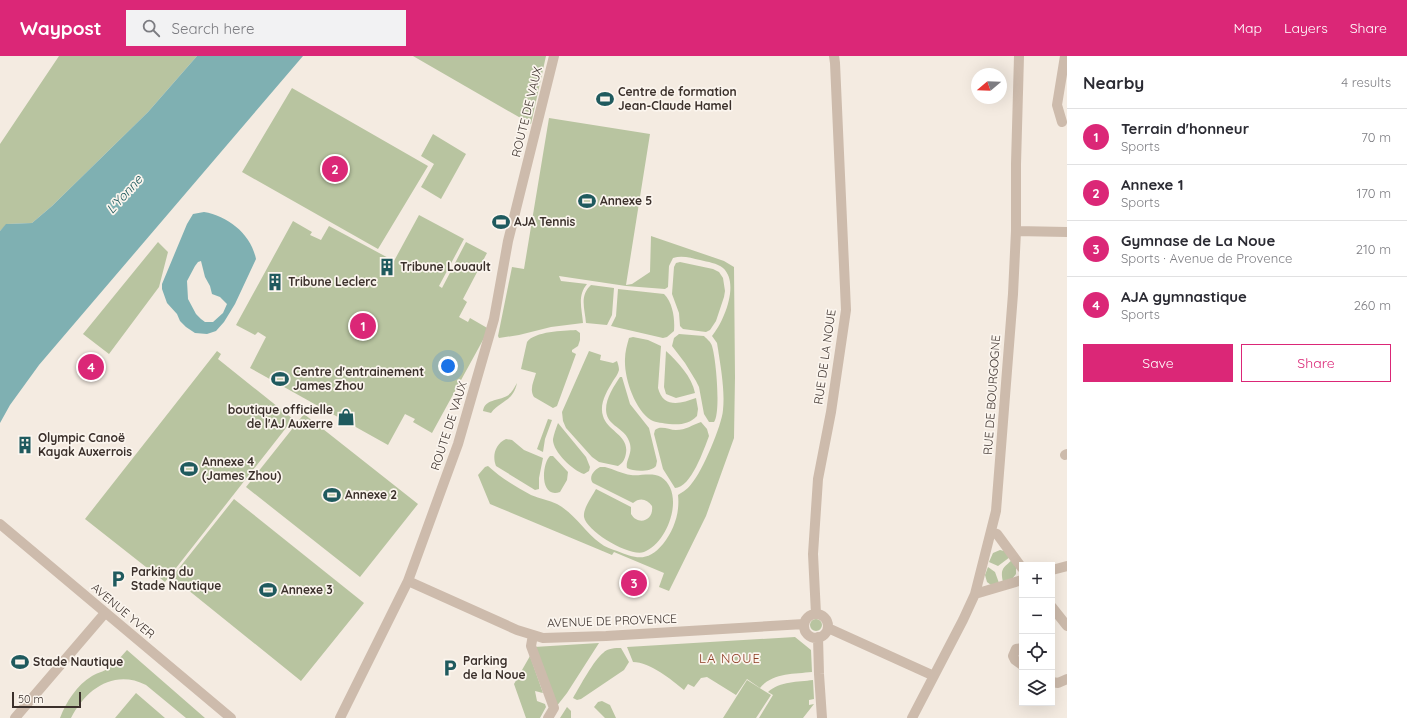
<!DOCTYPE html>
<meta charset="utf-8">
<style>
:root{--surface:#fff;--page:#f2f2f3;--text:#2b2b33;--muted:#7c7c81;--line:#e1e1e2;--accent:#db2777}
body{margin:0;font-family:Quicksand,sans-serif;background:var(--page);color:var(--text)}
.controls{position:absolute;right:12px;bottom:12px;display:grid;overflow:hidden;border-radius:0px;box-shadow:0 4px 16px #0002}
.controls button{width:36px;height:36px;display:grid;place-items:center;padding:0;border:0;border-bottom:1px solid var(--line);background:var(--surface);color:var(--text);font:20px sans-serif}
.compass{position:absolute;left:971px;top:12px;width:36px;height:36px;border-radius:50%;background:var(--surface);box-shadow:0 4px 16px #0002;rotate:251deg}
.scale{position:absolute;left:12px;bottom:10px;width:69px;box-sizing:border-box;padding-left:4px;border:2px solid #3b302b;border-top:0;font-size:11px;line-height:14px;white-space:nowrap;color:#3b302b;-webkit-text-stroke:3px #fbf5ee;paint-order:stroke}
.you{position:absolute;left:448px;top:310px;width:14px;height:14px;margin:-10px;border:3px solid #fff;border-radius:50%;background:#1a73e8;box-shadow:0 0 0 6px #1a73e833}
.badge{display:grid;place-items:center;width:26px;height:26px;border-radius:50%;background:var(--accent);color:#fff;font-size:13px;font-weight:700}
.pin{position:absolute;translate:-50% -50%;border:2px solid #fff;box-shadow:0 1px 4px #0006}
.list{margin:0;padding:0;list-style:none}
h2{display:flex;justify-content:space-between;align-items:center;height:52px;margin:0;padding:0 16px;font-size:17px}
h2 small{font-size:13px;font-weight:400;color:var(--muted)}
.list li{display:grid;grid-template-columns:26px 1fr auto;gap:12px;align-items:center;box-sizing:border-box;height:56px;padding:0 16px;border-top:1px solid var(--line)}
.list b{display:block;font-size:15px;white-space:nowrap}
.list p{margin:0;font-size:13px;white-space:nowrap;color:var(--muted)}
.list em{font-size:13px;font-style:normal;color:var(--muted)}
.actions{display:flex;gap:8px;padding:12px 16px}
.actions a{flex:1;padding:9px 0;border:1px solid var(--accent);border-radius:0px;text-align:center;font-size:14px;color:var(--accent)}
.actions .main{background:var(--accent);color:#fff}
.icon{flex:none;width:22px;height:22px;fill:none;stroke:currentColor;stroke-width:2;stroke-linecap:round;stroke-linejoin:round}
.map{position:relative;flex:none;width:1067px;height:662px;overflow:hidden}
header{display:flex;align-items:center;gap:24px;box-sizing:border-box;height:56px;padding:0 20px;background:var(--accent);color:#fff}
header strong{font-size:19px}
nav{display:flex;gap:22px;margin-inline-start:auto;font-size:14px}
.search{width:280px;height:36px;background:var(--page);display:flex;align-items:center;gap:10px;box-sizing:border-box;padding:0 14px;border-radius:0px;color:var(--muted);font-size:15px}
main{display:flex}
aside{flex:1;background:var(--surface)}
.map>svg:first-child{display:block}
.green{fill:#b8c4a0}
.water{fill:#7fb0b2;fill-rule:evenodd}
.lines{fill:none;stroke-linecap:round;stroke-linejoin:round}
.minor{stroke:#cdbbac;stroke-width:10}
.labels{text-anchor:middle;stroke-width:3.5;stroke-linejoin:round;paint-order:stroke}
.poi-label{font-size:12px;font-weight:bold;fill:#3b302b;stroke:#fbf5ee;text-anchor:start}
.street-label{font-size:12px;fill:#3b302b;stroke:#fbf5ee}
.water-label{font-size:13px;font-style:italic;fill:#1f5a5e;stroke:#fbf5ee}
.neighbourhood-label{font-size:13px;letter-spacing:1px;fill:#8c3b22;stroke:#fbf5ee}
</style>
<header>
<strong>Waypost</strong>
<div class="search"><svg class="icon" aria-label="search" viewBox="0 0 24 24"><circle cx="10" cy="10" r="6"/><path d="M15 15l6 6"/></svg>Search here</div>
<nav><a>Map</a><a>Layers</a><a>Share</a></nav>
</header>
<main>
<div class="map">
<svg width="1067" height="662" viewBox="0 0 1067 662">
<rect width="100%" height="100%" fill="#f4ebe1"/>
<path class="green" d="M59,0H197L148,56L52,150L32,167L7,168L0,175V88Z
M413,0H546L531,68Z
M292,32L428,110L378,193L242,116Z
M549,62L650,78L626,229L632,228L650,216L651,180L724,205L734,211L735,321L734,382L706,460L669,535L659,531L664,517L614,496L612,499L490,448L478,419L485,411L488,410C501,422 516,431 531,439C540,443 549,444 557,448C575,458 585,476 600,487C605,491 611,493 617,495C636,503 648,506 663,488C674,474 680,457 678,439C683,436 689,432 692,427C702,416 722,369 723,354C725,335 721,313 718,293L717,287L712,280C724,266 740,227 723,212C717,207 708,206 700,204C691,202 682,199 673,202L669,210L668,231L665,233L626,230L559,220L561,225L587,228C577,240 582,253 583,267L551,271L519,279L499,282L498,280L512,211L524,213Z
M433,78L466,98L441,143L421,131L434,108L421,100Z
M419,159L464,183L439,230L442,232L466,186L487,197L463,243L467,246L459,261L468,266L470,262L489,273L432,377L413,366L415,363L405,358L388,389L250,312L266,281L258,276L255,279L236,269L293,165L312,176L310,179L321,184L329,170L394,205Z
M158,186L168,196L159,231L109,298L83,278Z
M680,206L713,213L719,216L723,222L725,235L724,241L716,265L710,274L706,276L683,273L680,270L679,257L672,238L674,211L676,207Z
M591,229L614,232L612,259L607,269L586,267C585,253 579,240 591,229Z
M618,233L664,238C673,247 675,263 674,275L667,281L663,282L611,270L616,260Z
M576,274L580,277V284L578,290L572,294V296L576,298L557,350L553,352L534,341C529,333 534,325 536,317L521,313L527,286C535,275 563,275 576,274Z
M679,278L704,280C707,283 711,286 712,290C716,302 721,357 714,366H709L704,358L699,331L696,325L685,307L672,290L674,282Z
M633,281L648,284L661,290L658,332C663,352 680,348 696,342L698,353L697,360C689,368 681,369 669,368C664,367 656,367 651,364C635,354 624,322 625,303C625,296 627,289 629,282Z
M217,295L221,298L218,303L293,363L165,526L85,463Z
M589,295L601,299L600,304L613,307L617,305C618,308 619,311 619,314C618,318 615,322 613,325C607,335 599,348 603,360C607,375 629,379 626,397C625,403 623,407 618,410L599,406L592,401L566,372L563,365L562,356Z
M666,295C678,306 692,321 695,337L676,342L666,338L664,331Z
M620,321H622L630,348L649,372L657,405L656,410C651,416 634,416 627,412C625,404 634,397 629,385C626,376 618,373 612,367C598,354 612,333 620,321Z
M517,327C513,346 501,344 491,357L483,355C485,343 498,345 507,340C512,337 514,332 517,327Z
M304,358L418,448L360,521L246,431Z
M548,363L552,364L545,383L543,396L537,393Z
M701,366L707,373L709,380C704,393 691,432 675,432L663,413L654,378L655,374C661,369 669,374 676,374C686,374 692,369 701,366Z
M558,367L586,401L590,411L589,415L584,418C573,415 552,395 553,383C554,378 556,372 558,367Z
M506,383L512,384L524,394L543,402L539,422V433L535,434L496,410C492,400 495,388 506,383Z
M550,400H553L568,416L567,424L560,436C539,443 542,407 550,400Z
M600,411H605C614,413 622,418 631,419C641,420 652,416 661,421C686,437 668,487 644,496C630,501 587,476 584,461C583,452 592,441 596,433L631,451V458C638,470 654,465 652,450C647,443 640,441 633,447L593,427C588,421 594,414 600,411Z
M234,443L364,547L301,625L172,521Z
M1000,494L1004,495L1010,501L998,510L989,506L993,497Z
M1012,504L1016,511V518L1012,523L1003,526C1000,513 1003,512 1012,504Z
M988,511L995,516L999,527L991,529L987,526L985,519Z
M810 569a6 6 0 1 1 12 0a6 6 0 1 1-12 0Z
M795,581L811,594L812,616C794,618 772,617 760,632L747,623L736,639L707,621L701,622L694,631L688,628L684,634C672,624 650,606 633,606L627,591Z
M599,587L567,637L556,651L534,591Z
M621,592L629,606L624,614L581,643L577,644L573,642C580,630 594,604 603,597C608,592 615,592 621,592Z
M127,594L205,662H186L146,629C114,613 86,633 71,662H60C66,646 77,629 92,620C98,616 107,615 112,610C118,605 122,599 127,594Z
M530,600L543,637L535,635L537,645L545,648L546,651L540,662H526L514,628Z
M747,624L771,639L756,662H723Z
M813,624L814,643L809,644V649L814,648L803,662H759L773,639L768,636C780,625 798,626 813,624Z
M136,637L165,662H115Z
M602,645L610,649L616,662H605L594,651L598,646Z
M567,651L571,655V662H560Z"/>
<path class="water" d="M197,0H303L39,309L10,349L0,367V175L6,168L32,167L52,150L148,56Z
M204,156C228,160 251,178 256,203L235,248L224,266L216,275L207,278L195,277L186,271L180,265L177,258L167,247L162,233V228L187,168L193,158ZM201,205L205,221L210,230L212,238L220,241L227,248L223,257L213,266H205L201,263L196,258L188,243L187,225L195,210L198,206Z"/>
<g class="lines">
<path class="minor" d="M1062,66L1057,49L1065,0
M1016,175L1067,176
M1065,399L1067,398
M0,468L231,662
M991,476L997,478L1000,482L1022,512
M1052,514L1067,510
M408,525L517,574L543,582L606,580L804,568
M975,538L1022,524
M1052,551L1067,570
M816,558L813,498L818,423L831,356L846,254L835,7L834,0
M804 570a12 12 0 1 1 24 0a12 12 0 1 1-24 0Z
M828,572L934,620
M533,579L531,590L554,652L548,662
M818,581L819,618L822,662
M1022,592L1016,593L1013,600L1015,604L1022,609
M1052,626L1058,627L1067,623
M15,662L105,557
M340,662L408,525L458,388L494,263L508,185L516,153L554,0
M912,662L963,564L975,538L996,455L1013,238L1016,175V108L1019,0"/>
</g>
<defs>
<g id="stadium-bare" transform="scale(1.38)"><path d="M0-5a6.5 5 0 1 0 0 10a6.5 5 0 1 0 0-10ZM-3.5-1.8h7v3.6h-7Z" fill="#1f5a5e" stroke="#fbf5ee" stroke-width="2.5" paint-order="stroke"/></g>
<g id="building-bare" transform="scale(1.38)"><path d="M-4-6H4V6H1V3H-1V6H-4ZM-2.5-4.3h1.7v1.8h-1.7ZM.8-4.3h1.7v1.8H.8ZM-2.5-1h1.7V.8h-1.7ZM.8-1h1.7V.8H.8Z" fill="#1f5a5e" stroke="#fbf5ee" stroke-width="2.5" paint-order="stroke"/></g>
<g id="shop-bare" transform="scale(1.38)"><path d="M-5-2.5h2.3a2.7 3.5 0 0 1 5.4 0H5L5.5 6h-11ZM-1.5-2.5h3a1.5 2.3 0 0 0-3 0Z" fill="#1f5a5e" stroke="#fbf5ee" stroke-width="2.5" paint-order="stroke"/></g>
<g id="parking-bare" transform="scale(1.38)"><path d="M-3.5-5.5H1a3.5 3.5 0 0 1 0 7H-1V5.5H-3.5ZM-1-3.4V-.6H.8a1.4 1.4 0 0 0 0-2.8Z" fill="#1f5a5e" stroke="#fbf5ee" stroke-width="2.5" paint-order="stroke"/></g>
</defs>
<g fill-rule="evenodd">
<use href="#stadium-bare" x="605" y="43"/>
<use href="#stadium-bare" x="587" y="145"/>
<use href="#stadium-bare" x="501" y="166"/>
<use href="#building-bare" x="387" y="211"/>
<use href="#building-bare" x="275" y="226"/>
<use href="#stadium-bare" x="280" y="323"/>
<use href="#shop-bare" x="346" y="361"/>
<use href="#building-bare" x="25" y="389"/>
<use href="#stadium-bare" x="189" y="413"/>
<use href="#stadium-bare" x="332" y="439"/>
<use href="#parking-bare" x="118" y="523"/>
<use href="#stadium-bare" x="268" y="534"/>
<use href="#stadium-bare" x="20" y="606"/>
<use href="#parking-bare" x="450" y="612"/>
</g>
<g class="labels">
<g class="poi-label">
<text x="618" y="40">Centre de formation<tspan x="618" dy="14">Jean-Claude Hamel</tspan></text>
<text x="600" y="149">Annexe 5</text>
<text x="514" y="170">AJA Tennis</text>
<text x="400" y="215">Tribune Louault</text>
<text x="288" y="230">Tribune Leclerc</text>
<text x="293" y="320">Centre d'entrainement<tspan x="293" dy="14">James Zhou</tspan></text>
<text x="333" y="358" text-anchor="end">boutique officielle<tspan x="333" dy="14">de l'AJ Auxerre</tspan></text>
<text x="38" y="386">Olympic Canoë<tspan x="38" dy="14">Kayak Auxerrois</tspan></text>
<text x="202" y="410">Annexe 4<tspan x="202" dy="14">(James Zhou)</tspan></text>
<text x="345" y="443">Annexe 2</text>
<text x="131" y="520">Parking du<tspan x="131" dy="14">Stade Nautique</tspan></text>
<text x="281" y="538">Annexe 3</text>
<text x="463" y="609">Parking<tspan x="463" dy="14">de la Noue</tspan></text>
<text x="33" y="610">Stade Nautique</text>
</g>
<g class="street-label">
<text transform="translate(527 56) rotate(-76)" y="4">ROUTE DE VAUX</text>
<text transform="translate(825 301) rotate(-82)" y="4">RUE DE LA NOUE</text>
<text transform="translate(992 339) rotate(-86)" y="4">RUE DE BOURGOGNE</text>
<text transform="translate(449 370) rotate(-72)" y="4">ROUTE DE VAUX</text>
<text transform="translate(123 555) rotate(40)" y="4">AVENUE YVER</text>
<text transform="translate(612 565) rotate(-2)" y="4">AVENUE DE PROVENCE</text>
</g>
<g class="water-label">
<text transform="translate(124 138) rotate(-48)" y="5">L'Yonne</text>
</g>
<g class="neighbourhood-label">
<text x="730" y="607">LA NOUE</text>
</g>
</g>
</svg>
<div class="controls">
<button>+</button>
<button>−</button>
<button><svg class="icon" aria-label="locate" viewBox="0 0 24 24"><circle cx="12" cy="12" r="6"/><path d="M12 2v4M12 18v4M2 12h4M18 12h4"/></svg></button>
<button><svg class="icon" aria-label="layers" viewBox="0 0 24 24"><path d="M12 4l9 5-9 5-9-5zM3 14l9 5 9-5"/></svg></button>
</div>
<svg class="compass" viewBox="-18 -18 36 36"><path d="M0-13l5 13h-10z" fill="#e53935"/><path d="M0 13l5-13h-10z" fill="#7c7c81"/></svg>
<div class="scale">50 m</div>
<div class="you"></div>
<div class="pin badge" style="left:363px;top:270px">1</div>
<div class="pin badge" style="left:335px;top:113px">2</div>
<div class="pin badge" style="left:634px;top:527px">3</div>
<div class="pin badge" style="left:91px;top:311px">4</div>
</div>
<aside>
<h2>Nearby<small>4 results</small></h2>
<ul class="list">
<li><span class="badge">1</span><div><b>Terrain d'honneur</b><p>Sports</p></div><em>70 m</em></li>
<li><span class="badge">2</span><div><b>Annexe 1</b><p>Sports</p></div><em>170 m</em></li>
<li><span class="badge">3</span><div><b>Gymnase de La Noue</b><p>Sports · Avenue de Provence</p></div><em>210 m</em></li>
<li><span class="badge">4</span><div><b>AJA gymnastique</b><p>Sports</p></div><em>260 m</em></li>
</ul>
<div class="actions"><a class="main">Save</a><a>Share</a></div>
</aside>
</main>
